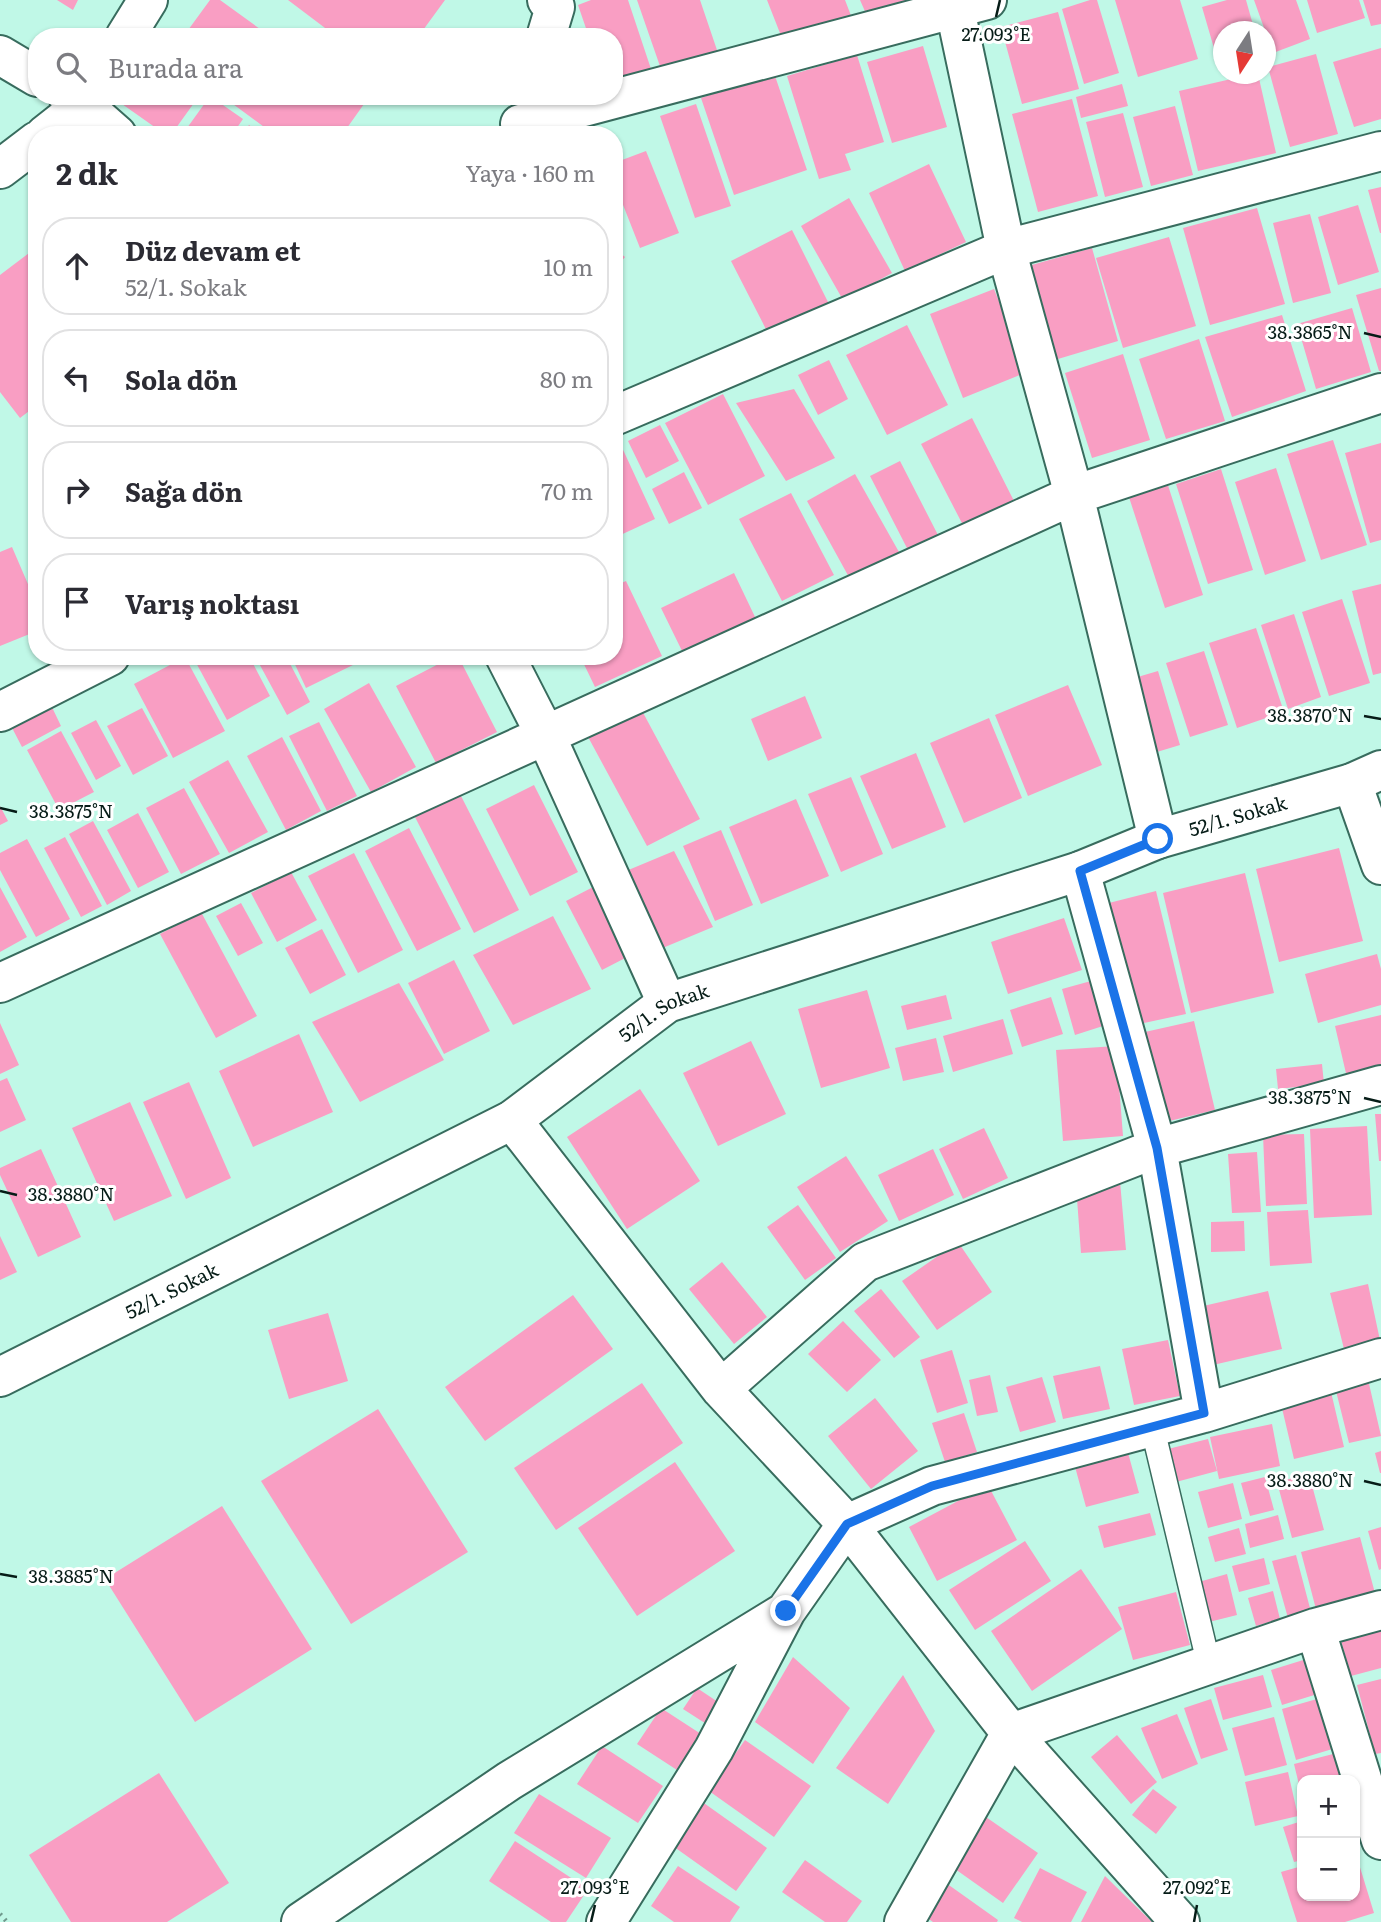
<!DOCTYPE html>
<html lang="tr">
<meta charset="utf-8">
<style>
:root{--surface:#fff;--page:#f7f7f7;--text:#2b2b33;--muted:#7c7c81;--line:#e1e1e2}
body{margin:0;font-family:Literata,serif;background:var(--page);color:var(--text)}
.controls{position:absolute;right:21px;bottom:21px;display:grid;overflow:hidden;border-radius:14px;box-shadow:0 2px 5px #0004}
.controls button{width:63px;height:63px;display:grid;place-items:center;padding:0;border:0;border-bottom:2px solid var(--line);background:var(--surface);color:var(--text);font:35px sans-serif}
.compass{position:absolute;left:1213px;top:21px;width:63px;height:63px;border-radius:50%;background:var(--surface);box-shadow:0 2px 5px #0004;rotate:192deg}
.stop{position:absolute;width:21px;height:21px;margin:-16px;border:5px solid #1a73e8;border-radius:50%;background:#fff}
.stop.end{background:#1a73e8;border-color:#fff;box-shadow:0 2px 7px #0008}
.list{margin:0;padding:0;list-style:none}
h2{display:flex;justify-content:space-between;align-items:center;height:91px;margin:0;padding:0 28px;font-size:30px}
h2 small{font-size:23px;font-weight:400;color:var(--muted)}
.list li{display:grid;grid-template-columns:46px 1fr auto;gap:21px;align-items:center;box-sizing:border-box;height:98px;margin:0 14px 14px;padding:0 14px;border:2px solid var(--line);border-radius:28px}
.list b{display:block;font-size:26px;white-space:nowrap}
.list p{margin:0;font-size:23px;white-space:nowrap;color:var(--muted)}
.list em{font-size:23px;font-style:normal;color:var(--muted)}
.icon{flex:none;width:38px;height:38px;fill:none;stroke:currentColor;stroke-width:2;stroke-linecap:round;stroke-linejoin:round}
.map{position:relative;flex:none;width:1381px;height:1922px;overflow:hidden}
.search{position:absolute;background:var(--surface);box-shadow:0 2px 5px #0004;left:28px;top:28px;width:595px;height:77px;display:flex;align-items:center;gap:18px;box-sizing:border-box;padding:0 24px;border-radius:28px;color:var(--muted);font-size:26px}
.panel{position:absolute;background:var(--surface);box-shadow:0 2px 5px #0004;left:28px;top:126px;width:595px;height:539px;border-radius:28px}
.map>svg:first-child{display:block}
.building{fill:#f99ec3}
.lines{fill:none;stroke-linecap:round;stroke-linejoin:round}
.service-casing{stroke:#386c5e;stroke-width:26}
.minor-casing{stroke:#386c5e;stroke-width:42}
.secondary-casing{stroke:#386c5e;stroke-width:42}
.path{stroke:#70998d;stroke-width:4.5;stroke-dasharray:2 5;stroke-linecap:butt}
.service{stroke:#fff;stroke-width:23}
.minor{stroke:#fff;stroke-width:38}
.secondary{stroke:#fff;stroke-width:38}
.route{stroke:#1a73e8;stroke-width:9}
.ticks{fill:none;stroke:#061c17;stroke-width:2.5}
.labels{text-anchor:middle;stroke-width:6;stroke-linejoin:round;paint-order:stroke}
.street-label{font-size:19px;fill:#061c17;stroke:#fff}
.ticks-label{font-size:18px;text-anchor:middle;fill:#061c17;stroke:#fff;stroke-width:6;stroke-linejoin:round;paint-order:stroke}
</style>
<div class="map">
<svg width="1381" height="1922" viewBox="0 0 1381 1922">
<rect width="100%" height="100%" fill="#c0f8e7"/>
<path class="building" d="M57,0H78L73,10Z
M210,0H220L271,37H183Z
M288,0H445L418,37H337Z
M591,0H628L653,75L614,88V37H589L578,5Z
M637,0H700L718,53L662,72Z
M767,0H845L855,26L787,51Z
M860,0H933L871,25Z
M1090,0H1097L1119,73L1084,84L1062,9Z
M1115,0H1180L1198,59L1138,77Z
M1227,0H1246L1255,32H1224V61L1218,62L1202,7Z
M1254,0H1296L1310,39L1273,53Z
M1307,0H1359L1365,18L1317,33Z
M1363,0H1381V24L1371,26Z
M1058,12L1079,89L1022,104L1001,27Z
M923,46L947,127L892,143L867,62Z
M1381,48V119L1354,127L1333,62Z
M1316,54L1338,134L1290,147L1268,67Z
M857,55L884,142L845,154L851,170L819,179L787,76Z
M774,73L807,170L734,195L701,98Z
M1253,74H1258L1276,153L1198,171L1179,91Z
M1122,84L1128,106L1081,118L1076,97Z
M127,96H199L171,135H166L122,104Z
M210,96L243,119L232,135H182Z
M222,96H353L364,104L342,135H275Z
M1072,99L1098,196L1038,212L1012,114Z
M696,104L731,206L695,218L660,116Z
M1175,106L1193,175L1151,186L1133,117Z
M1123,113L1143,187L1105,197L1086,122Z
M249,125L263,135H242Z
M646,151L679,233L640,248L614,182V163Z
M929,164L966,242L905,271L869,193Z
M1381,187V233H1380L1368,190Z
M849,198L892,273L843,300L801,226Z
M1358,205L1379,272L1338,285L1318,217Z
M1257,208L1285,304L1210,325L1183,228Z
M1310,214L1331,293L1293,303L1273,223Z
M792,230L831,308L771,339L731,261Z
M1169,237L1196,326L1123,348L1096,258Z
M37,247V405L20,418L0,392V275Z
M614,248L625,257L614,270Z
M1092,248L1118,341L1048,362L1021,268Z
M1381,288V371H1379L1356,295Z
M994,289L1027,372L963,398L930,314Z
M1352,308L1371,372L1316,389L1297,324Z
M1282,315L1306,391L1232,417L1205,337Z
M907,325L948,405L887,435L846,355Z
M1199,339L1225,421L1166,439L1139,359Z
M1123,354L1150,440L1092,458L1065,373Z
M829,360L848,399L818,415L798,375Z
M794,389L835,458L786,481L736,403Z
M723,394L765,476L708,505L665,423Z
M972,418L1015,503L965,529L921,444Z
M660,425L679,461L646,478L628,441Z
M1333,440L1367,545L1321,560L1287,454Z
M619,441L655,519L614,538V443Z
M1381,443V540L1370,543L1345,453Z
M900,461L938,535L908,550L870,476Z
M1276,468L1306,561L1265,575L1235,482Z
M1221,469L1253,570L1208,584L1176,484Z
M684,472L702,508L669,524L652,489Z
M855,474L899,552L850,579L807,501Z
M1166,479L1203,595L1165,608L1127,491Z
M791,493L834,575L782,601L739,519Z
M12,547L37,605V631L0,646V552Z
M734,573L756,619L684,655L661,608Z
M626,581L662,656L595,687L580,656H614V586Z
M1381,584V673L1373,675L1352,591Z
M1342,599L1370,683L1329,696L1302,612Z
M1294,614L1321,697L1288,709L1261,625Z
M1256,628L1284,712L1237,728L1209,643Z
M1204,651L1228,725L1190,737L1166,663Z
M199,656H249L270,696L227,720L194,659Z
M255,656H286L310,702L287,715Z
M291,656H352L355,664L306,688Z
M454,656H458L497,732L436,763L396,686Z
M185,657L225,731L173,758L134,684Z
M1158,671L1180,745L1147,755L1124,681Z
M369,683L416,767L371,792L324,709Z
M1068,685L1102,765L1028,796L995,715Z
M805,696L822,738L768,761L751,719Z
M49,701L61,726L22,747L9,722Z
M640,707L700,819L647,846L587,735Z
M142,708L168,756L133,775L107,726Z
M989,718L1022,798L964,823L930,743Z
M96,720L121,766L96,780L71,733Z
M319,722L357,796L327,811L289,736Z
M61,731L94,792L59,810L27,750Z
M282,737L321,811L286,830L247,756Z
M916,753L946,827L892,849L860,776Z
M228,760L268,832L229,853L189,782Z
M851,777L883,854L841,872L808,794Z
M534,785L578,872L530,896L486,809Z
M184,788L220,854L181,874L146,808Z
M460,794L519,910L474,933L415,817Z
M796,799L829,876L761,904L729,827Z
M0,806L8,821L0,825Z
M138,813L169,872L138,888L107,830Z
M93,821L131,891L107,905L69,834Z
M409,828L461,929L417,951L365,851Z
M721,830L753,905L715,921L683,846Z
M65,837L102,906L81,917L44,848Z
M27,839L70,919L36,937L0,870V853Z
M1339,848L1363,941L1279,962L1256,869Z
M674,851L713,927L653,952L614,876Z
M354,853L403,950L358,973L308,876Z
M291,872L317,920L277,942L251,893Z
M1245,873L1274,993L1191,1013L1163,893Z
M597,885L633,954L602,970L566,901Z
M0,887L27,937L0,952Z
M1156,891L1186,1014L1130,1026L1101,905Z
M241,903L263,943L238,956L216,916Z
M201,912L257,1016L216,1038L160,934Z
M553,916L591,989L513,1025L473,955Z
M1064,918L1082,970L1008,994L991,942Z
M322,929L346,975L310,994L285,948Z
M1377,954L1381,969V1005L1318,1023L1305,974Z
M454,960L490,1031L444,1054L408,983Z
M1091,981L1103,1026L1075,1035L1062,989Z
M399,983L444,1060L360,1102L312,1022Z
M867,990L890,1068L821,1088L798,1009Z
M946,995L952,1019L907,1030L901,1006Z
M1051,997L1063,1034L1022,1047L1010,1010Z
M1381,1015V1075L1348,1082L1335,1026Z
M1003,1019L1013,1054L953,1072L943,1036Z
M1194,1021L1215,1110L1157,1124L1136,1034Z
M0,1023L19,1065L0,1074Z
M299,1034L333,1112L253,1147L219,1071Z
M936,1038L944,1072L903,1081L895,1048Z
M751,1041L786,1114L718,1146L683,1073Z
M1116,1046L1123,1136L1063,1141L1056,1050Z
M1322,1064L1324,1084L1278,1089L1276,1069Z
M7,1078L26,1120L0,1132V1081Z
M189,1082L231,1178L186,1199L143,1102Z
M640,1089L700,1181L627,1229L567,1137Z
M130,1102L172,1196L114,1221L72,1128Z
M1375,1114H1381V1161H1379Z
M1367,1126L1372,1215L1314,1218L1310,1129Z
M984,1128L1008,1178L963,1199L939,1149Z
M1304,1134L1307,1204L1266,1206L1263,1135Z
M41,1149L81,1237L38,1257L0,1175V1168Z
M933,1149L954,1195L899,1221L878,1175Z
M1257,1152L1261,1212L1232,1213L1228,1154Z
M846,1156L888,1221L840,1252L797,1187Z
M1120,1181L1126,1250L1081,1253L1076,1185Z
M798,1205L836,1258L805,1280L767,1227Z
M1308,1210L1312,1263L1270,1266L1267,1212Z
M1244,1221L1245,1251L1211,1252V1222Z
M0,1236L17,1272L0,1280Z
M958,1242L992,1292L937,1330L902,1281Z
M722,1262L767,1317L734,1344L689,1289Z
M1368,1284L1381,1345L1345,1353L1330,1293Z
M881,1289L920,1337L894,1358L854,1311Z
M1268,1291L1282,1349L1213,1365L1199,1307Z
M573,1295L613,1349L485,1441L445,1387Z
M328,1313L348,1381L289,1399L268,1330Z
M843,1321L881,1360L847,1392L808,1354Z
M1168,1340L1180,1396L1134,1405L1122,1349Z
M952,1350L968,1403L937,1413L920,1360Z
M1100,1366L1110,1409L1063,1419L1053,1376Z
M990,1375L998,1412L977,1416L969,1380Z
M1367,1375L1381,1436L1349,1443L1334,1383Z
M1042,1377L1056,1422L1020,1432L1006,1387Z
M642,1383L683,1443L556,1530L514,1468Z
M1331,1392L1344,1447L1294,1459L1281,1404Z
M875,1398L918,1451L871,1489L828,1436Z
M378,1409L468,1552L351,1624L261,1481Z
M964,1413L977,1452L945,1462L932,1423Z
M1272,1424L1280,1466L1219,1479L1210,1437Z
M1124,1438L1139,1493L1086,1507L1071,1452Z
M1208,1439L1217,1471L1176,1482L1168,1449Z
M1381,1451V1473H1380L1375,1453Z
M675,1462L735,1551L637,1616L578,1528Z
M1309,1474L1324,1530L1292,1538L1277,1482Z
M1265,1477L1274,1510L1250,1516L1241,1483Z
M1233,1483L1242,1519L1208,1528L1198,1492Z
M988,1485L1017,1540L937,1581L909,1527Z
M222,1506L312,1649L195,1722L105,1579Z
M1150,1513L1156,1535L1104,1548L1098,1526Z
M1278,1515L1284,1539L1250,1548L1245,1524Z
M1381,1527V1569L1379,1570L1368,1531Z
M1239,1528L1246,1554L1215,1562L1208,1537Z
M1360,1537L1376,1597L1317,1613L1301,1552Z
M1025,1541L1051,1581L975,1630L949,1590Z
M1296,1555L1311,1612L1288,1618L1272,1561Z
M1264,1558L1270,1584L1239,1592L1232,1566Z
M1081,1569L1122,1629L1032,1691L991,1631Z
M1227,1574L1237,1615L1205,1623L1195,1583Z
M1273,1591L1280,1619L1256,1626L1248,1598Z
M1176,1592L1190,1645L1133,1660L1118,1607Z
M1381,1626V1668L1351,1676L1340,1637Z
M793,1657L850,1708L813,1764L755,1722Z
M1313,1657L1324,1692L1282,1705L1271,1670Z
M903,1675L935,1731L888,1804L836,1768Z
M1263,1675L1272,1707L1223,1720L1214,1688Z
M1381,1679V1753L1375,1754L1357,1685Z
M697,1688L724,1706L711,1727L683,1709Z
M1324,1697L1339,1747L1296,1760L1282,1709Z
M1211,1699L1228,1750L1201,1759L1184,1708Z
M661,1708L701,1734L677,1770L637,1744Z
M1177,1714L1198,1764L1162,1779L1141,1728Z
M1274,1717L1287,1765L1245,1776L1232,1728Z
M1117,1735L1157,1782L1131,1804L1091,1757Z
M745,1740L811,1786L774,1837L709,1791Z
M602,1746L663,1786L638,1823L577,1784Z
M1337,1753L1344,1780H1302L1301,1793L1294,1764Z
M1288,1772L1298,1816L1255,1826L1245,1782Z
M159,1773L229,1883L167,1922H71L29,1855Z
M1153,1789L1177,1807L1156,1834L1132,1815Z
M539,1794L611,1838L586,1878L514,1833Z
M701,1801L767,1848L736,1891L670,1844Z
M1355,1811L1364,1842L1355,1845Z
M983,1815L1038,1853L1003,1903L948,1864Z
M1302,1821V1860L1294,1862L1283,1827Z
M515,1841L588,1889L566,1922H551L489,1881Z
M1355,1851L1374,1913L1345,1922H1297L1281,1872L1302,1866V1896H1355Z
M805,1860L862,1901L847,1922H825L782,1892Z
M678,1866L740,1907L730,1922H674L651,1906Z
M1040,1868L1087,1892L1071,1922H1022L1014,1918Z
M1105,1876L1152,1922H1081Z
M946,1883L998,1920L997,1922H933L923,1915Z"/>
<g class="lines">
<g class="service-casing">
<path id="service" d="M1152,1426L1209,1665"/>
</g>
<g class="minor-casing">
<path id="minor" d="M953,0L1006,249L1074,495L1158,839
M125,37L148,0
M546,37L555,7L547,0
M0,55L37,77
M68,96L83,105L117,135
M520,124L987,0
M45,135L83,105L89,96
M0,169L37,141
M614,416L1006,249L1381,151
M505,656L546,736L667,1003
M0,712L110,656
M1352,783L1381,865
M1080,871L1157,1148L1204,1413
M0,983L1074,495L1381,393
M512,1120L721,1389L847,1524L1011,1733L1180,1922
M721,1389L865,1262L1157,1148L1381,1085
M1315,1628L1381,1840
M301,1922L509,1781L785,1612
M606,1922L714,1749L786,1611L847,1524L932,1486L1204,1413L1381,1358
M904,1922L1011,1733L1315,1628L1381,1610"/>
</g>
<g class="secondary-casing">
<g id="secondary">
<path id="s1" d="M0,1377L512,1120L667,1003L1080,871L1158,839L1352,783L1381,770"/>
</g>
</g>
<path class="path" d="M0,1914L7,1922"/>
<use href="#service" class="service"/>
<use href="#minor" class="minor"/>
<use href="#secondary" class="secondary"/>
</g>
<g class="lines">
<path class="route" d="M786,1611L847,1524L932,1486L1204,1413L1157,1148L1080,871L1158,839"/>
</g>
<path class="ticks" d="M996,17L1000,0M1364,333L1381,337M1364,716L1381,719M0,808L17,812M1364,1098L1381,1102M0,1191L17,1195M1364,1481L1381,1485M0,1574L17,1577M591,1922L595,1905M1194,1922L1197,1905"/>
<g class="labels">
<g class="street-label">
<text dy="7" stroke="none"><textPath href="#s1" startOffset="1368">52/1. Sokak</textPath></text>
<text dy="7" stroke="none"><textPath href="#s1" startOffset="760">52/1. Sokak</textPath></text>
<text dy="7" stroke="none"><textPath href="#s1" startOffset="192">52/1. Sokak</textPath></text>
</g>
</g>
<g class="ticks-label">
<text x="996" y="41">27.093°E</text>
<text x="1310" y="339">38.3865°N</text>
<text x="1310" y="722">38.3870°N</text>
<text x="71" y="818">38.3875°N</text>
<text x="1310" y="1104">38.3875°N</text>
<text x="71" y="1201">38.3880°N</text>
<text x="1310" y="1487">38.3880°N</text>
<text x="71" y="1583">38.3885°N</text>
<text x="595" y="1894">27.093°E</text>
<text x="1197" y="1894">27.092°E</text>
</g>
</svg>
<div class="controls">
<button>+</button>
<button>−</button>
</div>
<svg class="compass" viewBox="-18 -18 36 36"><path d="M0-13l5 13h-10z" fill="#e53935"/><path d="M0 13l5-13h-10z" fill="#7c7c81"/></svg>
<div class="stop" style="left:1158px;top:839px"></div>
<div class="stop end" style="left:786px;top:1611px"></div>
<div class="search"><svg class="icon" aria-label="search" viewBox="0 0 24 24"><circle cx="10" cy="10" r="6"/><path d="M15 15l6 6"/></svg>Burada ara</div>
<section class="panel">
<h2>2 dk<small>Yaya · 160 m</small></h2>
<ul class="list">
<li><svg class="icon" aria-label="ahead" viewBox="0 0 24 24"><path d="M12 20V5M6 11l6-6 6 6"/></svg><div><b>Düz devam et</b><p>52/1. Sokak</p></div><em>10 m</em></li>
<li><svg class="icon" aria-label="left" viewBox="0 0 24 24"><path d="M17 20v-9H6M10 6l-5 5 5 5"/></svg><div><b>Sola dön</b></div><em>80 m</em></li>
<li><svg class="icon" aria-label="right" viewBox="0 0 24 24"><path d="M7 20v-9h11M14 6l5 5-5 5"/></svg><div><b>Sağa dön</b></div><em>70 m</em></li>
<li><svg class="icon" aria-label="arrive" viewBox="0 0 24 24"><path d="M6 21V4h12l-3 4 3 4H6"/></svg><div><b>Varış noktası</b></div></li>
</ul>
</section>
</div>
